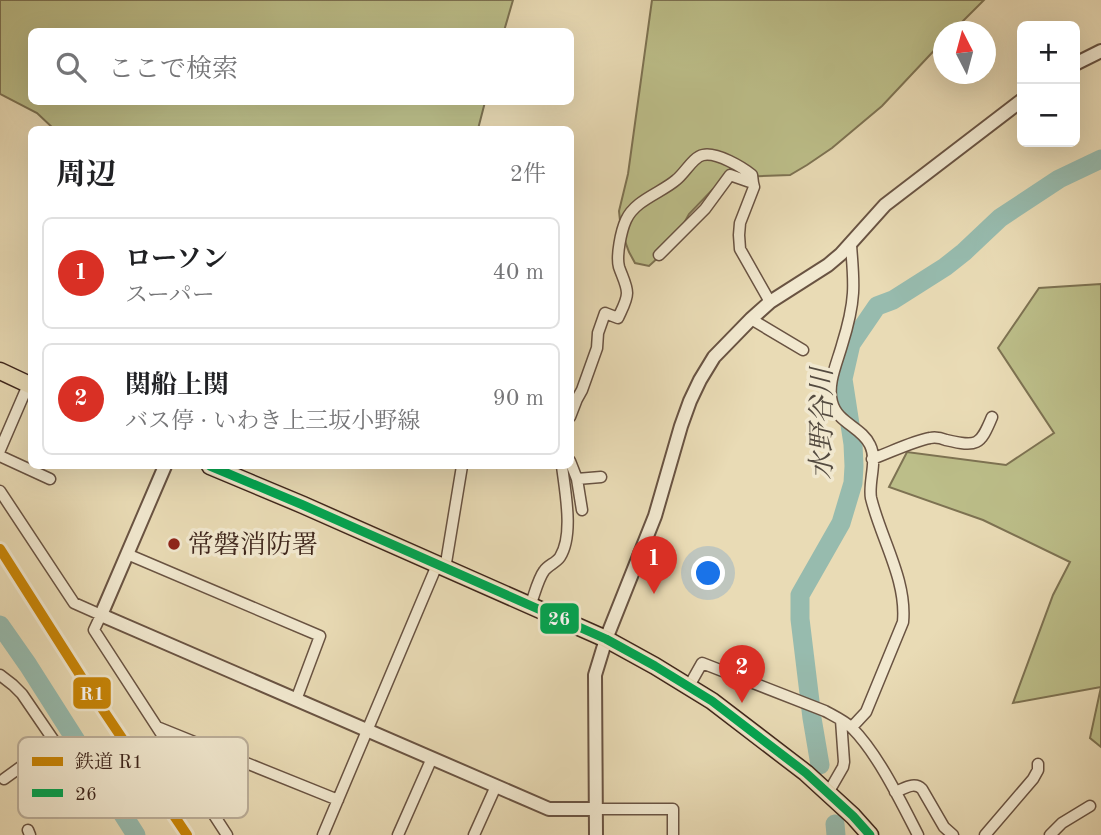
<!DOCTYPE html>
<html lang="ja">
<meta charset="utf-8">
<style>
:root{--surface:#fff;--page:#f2f2f2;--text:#202124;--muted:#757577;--line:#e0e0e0;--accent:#d93025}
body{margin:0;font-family:"Old Standard TT","Noto Serif JP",serif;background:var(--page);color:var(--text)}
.controls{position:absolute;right:21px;top:21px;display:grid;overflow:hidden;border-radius:10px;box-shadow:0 7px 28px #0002}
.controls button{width:63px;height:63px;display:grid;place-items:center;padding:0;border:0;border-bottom:2px solid var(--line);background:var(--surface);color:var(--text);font:35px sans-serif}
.compass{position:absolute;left:933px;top:21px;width:63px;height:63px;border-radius:50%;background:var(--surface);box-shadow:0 7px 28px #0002;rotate:354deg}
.you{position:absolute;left:709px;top:574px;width:24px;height:24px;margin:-18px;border:5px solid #fff;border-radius:50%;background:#1a73e8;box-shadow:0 0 0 10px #1a73e833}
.badge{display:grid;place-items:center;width:46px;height:46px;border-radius:50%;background:var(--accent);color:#fff;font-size:23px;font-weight:700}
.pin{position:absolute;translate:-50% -58px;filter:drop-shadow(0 2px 4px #0008)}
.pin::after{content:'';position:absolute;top:37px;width:24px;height:21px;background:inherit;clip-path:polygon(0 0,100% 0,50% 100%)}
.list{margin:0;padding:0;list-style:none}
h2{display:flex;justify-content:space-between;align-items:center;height:91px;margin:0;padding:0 28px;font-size:30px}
h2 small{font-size:23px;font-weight:400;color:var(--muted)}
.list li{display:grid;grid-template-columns:46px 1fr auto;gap:21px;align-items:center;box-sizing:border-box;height:112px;margin:0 14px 14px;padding:0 14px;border:2px solid var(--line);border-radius:10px}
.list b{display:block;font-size:26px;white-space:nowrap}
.list p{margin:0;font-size:23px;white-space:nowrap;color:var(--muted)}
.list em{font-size:23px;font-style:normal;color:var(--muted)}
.icon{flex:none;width:38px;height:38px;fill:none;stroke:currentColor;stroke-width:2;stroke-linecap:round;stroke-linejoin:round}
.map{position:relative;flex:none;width:1101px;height:835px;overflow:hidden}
.search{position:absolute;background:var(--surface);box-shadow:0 7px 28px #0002;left:28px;top:28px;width:546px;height:77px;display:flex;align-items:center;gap:18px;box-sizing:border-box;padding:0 24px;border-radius:10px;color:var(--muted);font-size:26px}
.panel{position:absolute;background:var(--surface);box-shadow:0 7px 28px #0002;left:28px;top:126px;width:546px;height:343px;border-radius:10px}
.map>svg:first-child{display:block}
.green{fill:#bcbe89;stroke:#7d7252;stroke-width:2}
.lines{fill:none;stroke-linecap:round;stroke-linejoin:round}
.river{stroke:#97bbae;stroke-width:19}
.minor-casing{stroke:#695342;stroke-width:13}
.tertiary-casing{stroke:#695342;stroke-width:16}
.primary-casing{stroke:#3e261c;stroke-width:19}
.minor{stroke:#f1e8cf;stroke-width:10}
.tertiary{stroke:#f1e8cf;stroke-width:12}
.primary{stroke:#e9dbb5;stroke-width:16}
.bus-1-casing{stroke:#f1e8cf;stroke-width:14}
.bus-1{stroke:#00a651;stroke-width:9}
.rail-1-casing{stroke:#f1e8cf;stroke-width:16}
.rail-1{stroke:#c98607;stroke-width:10}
.poi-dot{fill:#8f2418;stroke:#f1e8cf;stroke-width:2.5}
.labels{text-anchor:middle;stroke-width:7;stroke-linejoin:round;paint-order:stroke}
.poi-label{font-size:26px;fill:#3e261c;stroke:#f1e8cf;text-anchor:start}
.water-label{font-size:28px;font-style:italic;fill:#544b40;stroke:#f1e8cf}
.key{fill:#f1e8cf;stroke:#bbae99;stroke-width:2}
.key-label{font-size:19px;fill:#3e261c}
.line-badge{stroke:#f1e8cf;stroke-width:2.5}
.badge-label{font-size:19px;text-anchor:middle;font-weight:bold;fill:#fff}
</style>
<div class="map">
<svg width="1101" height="835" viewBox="0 0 1101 835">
<rect width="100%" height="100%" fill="#e9dbb5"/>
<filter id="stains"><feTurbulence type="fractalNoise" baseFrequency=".00286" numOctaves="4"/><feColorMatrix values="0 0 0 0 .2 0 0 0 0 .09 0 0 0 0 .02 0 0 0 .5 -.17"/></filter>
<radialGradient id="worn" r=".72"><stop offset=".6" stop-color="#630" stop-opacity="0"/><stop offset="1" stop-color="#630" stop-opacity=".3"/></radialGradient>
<path class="green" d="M0,0H513L504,31L32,32V102H485L478,129L55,130L37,113L0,94Z
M652,0H984L953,31L944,32L943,41L882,106L832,148L807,165L790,175L740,177L713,189L689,214L672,245L649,266L635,263L629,252L621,230L619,211L628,174Z
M1101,284V687L1013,703L1053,595L1070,562L983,520L889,487L907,452L1006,465L1054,433L998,348L1039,288Z
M1101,687V747L1090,738Z"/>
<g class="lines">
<path class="river" d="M0,625L28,665L136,835
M820,765L812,718L800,619V595L841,523L853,483L854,466L853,444L843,379L851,344L877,306L893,300L945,267L964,252L1000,218L1059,179L1101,159
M835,824L836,835"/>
<g class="minor-casing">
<path id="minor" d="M851,245C852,260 854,277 853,293C852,310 847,329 842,345C837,363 827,384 832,402C837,423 862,427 870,445C878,461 868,482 871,498C881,539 907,580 903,622L866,712L852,727
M659,255L705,209L730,175L753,183L754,187L740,223L739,235L740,249L770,302
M751,319L803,350
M570,417L577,399L582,390L597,348L598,333L605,313L618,318C621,311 627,301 627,293C627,285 622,276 619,267C616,256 621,231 626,220C635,200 661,193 676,180C685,173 693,157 703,155C717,152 742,167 752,175L753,183
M0,450L28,385
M0,456L50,479
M872,459C889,453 913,441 930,438C935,437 941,438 946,440C977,447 980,446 992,417
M570,461L577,479L601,477
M577,479L582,510
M0,491L74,603L101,615L94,630L227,835
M127,554L320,636L296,700
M445,569L462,466
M530,606C534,596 538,579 544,571C548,565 556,563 560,557C574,535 565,491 562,466
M0,675L13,685L22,694L87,789
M689,686L702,663L825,711C834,716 845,721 852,728C878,754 901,802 918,835
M157,727L338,800
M4,779L55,742
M895,792C904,789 914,781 922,789L944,827L953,835
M828,793L843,767L844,762L841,720
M596,809H673V835
M28,830L30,835
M323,835L437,565
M398,835L432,758
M474,835L496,786
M985,835L1033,779L1038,770V764
M1050,835L1062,823L1090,806"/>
</g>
<g class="tertiary-casing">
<path id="tertiary" d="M1075,64L1101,51
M165,466L101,615L549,809H596
M596,835L595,675L606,639L655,516L681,426L690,401L700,380L714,357L751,319L770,302L828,265L841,254L885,205L1022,100"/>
</g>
<g class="primary-casing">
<path id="primary" d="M0,371L32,386
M210,466L303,505L606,639L655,666L712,701L806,773L853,816L870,835"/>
</g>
<use href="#minor" class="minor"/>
<use href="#tertiary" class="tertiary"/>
<use href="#primary" class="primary"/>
<g class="bus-1-casing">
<path id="bus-1" d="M210,466L303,505L606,639L655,666L712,701L806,773L853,816L870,835"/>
</g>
<use href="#bus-1" class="bus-1"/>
<g class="rail-1-casing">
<path id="rail-1" d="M0,549L89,689L187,835"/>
</g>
<use href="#rail-1" class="rail-1"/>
</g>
<circle class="poi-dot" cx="174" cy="544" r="7"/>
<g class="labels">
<g class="poi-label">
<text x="188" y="553">常磐消防署</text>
</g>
<g class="water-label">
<text transform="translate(821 424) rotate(-90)" y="10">水野谷川</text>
</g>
</g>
<rect x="18" y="737" width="230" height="81" rx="10" class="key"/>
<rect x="32" y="757" width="31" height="9" fill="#c98607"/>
<rect x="32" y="789" width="31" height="8" fill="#00a651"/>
<g class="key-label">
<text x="75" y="768">鉄道 R1</text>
<text x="75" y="800">26</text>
</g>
<g class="line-badge">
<rect x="539" y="602" width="41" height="33" rx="7" fill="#00a651"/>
<rect x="72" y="676" width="40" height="34" rx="7" fill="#c98607"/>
</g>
<g class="badge-label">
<text x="559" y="625">26</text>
<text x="92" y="700">R1</text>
</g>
<rect width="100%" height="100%" filter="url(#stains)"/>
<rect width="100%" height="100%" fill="url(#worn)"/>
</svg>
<div class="controls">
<button>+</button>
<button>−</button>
</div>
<svg class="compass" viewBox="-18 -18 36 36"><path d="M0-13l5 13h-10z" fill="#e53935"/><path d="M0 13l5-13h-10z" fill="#757577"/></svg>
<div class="you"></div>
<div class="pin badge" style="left:654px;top:594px">1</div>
<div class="pin badge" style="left:742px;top:703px">2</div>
<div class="search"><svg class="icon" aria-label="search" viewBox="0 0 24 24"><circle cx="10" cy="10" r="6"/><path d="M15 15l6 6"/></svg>ここで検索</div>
<section class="panel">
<h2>周辺<small>2件</small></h2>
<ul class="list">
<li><span class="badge">1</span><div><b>ローソン</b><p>スーパー</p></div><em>40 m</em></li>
<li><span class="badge">2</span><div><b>関船上関</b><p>バス停 · いわき上三坂小野線</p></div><em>90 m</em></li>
</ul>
</section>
</div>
